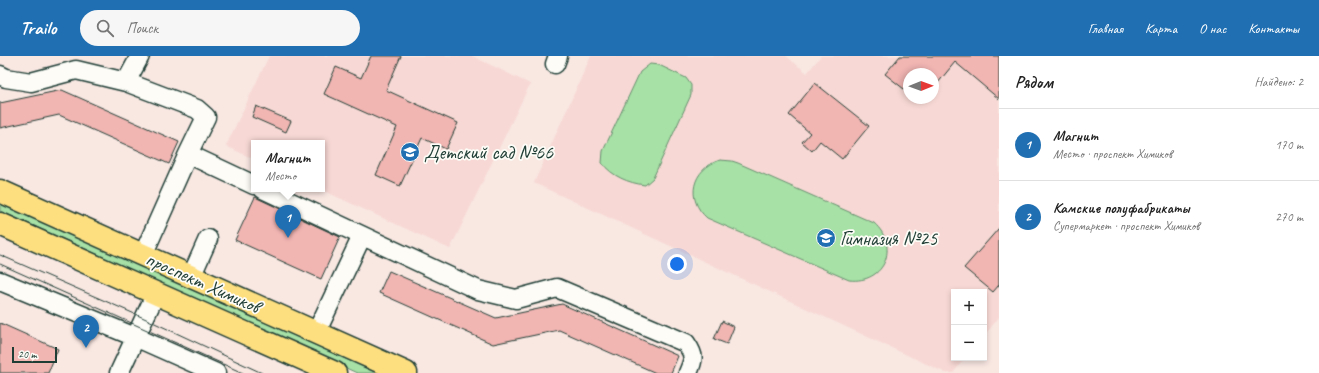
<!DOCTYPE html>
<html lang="ru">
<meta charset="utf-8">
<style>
:root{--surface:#fff;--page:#f6f6f6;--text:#222;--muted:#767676;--line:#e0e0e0;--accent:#1f6fb2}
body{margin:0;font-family:Caveat,sans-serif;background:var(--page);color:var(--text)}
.controls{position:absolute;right:12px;bottom:12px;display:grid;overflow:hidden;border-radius:0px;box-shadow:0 2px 6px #0003}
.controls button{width:36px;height:36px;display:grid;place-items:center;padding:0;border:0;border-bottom:1px solid var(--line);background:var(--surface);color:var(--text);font:20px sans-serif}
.compass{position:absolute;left:903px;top:12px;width:36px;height:36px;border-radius:50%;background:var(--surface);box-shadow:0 2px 6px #0003;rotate:89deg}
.scale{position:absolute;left:12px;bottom:10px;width:45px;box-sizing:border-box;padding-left:4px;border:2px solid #1f3d34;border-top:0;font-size:11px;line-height:14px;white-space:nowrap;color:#1f3d34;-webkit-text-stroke:3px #fdfcf7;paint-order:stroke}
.you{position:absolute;left:677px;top:208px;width:14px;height:14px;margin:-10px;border:3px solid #fff;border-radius:50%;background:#1a73e8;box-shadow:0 0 0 6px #1a73e833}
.badge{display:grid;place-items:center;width:26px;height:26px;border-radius:50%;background:var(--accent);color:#fff;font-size:13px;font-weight:700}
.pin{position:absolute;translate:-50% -33px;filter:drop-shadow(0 1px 2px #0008)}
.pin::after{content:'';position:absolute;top:21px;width:14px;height:12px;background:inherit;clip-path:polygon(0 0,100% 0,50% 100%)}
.popup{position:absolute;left:251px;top:84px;width:74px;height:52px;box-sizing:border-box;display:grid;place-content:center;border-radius:0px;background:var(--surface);filter:drop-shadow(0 1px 3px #0005);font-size:13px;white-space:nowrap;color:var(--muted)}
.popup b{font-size:15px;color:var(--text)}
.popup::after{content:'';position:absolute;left:50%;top:100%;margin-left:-8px;border:8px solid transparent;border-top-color:var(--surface)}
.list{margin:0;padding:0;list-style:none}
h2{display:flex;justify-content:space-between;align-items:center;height:52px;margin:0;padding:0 16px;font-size:17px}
h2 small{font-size:13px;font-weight:400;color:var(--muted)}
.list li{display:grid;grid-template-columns:26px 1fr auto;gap:12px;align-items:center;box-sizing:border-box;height:72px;padding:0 16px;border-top:1px solid var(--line)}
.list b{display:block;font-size:15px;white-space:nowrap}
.list p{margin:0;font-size:13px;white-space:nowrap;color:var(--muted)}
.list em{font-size:13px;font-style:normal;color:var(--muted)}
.icon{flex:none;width:22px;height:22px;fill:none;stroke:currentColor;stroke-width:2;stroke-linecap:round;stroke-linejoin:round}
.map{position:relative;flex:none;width:999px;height:317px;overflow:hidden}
header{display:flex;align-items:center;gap:24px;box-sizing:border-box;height:56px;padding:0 20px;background:var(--accent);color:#fff}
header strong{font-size:19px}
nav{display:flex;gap:22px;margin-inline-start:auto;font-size:14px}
.search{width:280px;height:36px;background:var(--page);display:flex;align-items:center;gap:10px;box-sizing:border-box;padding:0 14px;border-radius:22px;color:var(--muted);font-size:15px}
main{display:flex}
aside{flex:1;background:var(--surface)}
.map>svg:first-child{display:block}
.built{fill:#f7d8d4;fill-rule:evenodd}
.green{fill:#a7e1a6;stroke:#638f6d}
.building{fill:#f1b5b2;stroke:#1f3d34}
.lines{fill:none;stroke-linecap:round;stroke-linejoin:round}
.minor-casing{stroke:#1f3d34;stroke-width:21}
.major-casing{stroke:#1f3d34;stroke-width:25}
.minor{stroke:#fdfcf7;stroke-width:18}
.major{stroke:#fedf80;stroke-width:22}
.tram{stroke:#1f3d34;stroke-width:1}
.labels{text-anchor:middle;stroke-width:3.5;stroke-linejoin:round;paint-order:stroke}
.poi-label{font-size:20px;fill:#1f3d34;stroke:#fdfcf7;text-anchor:start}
.street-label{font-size:20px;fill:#1f3d34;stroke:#fdfcf7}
</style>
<header>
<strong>Trailo</strong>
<div class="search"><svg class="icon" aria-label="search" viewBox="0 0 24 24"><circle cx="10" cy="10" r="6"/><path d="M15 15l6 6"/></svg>Поиск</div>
<nav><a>Главная</a><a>Карта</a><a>О нас</a><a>Контакты</a></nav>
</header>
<main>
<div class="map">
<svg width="999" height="317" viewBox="0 0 999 317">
<rect width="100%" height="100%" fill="#f9e7e2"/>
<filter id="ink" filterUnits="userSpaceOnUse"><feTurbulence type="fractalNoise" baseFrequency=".025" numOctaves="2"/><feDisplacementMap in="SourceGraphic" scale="8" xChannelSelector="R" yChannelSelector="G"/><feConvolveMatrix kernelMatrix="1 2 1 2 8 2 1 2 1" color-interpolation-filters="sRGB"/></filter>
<g filter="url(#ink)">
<path class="built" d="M269,0H472L530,28L450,193L320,133H322V87H254V103L226,90Z
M591,0H786L807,17L821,0H999V261L984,280V236H954V302H965L953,317H946L534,127ZM909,18H933V42H909Z"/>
<path class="green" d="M650,8L659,9L686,22L691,29V39L653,122L645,129C628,127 612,120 602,107L603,95L640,16Z
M720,104L732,105L738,107L874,167C900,190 885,228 849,224L707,162C685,143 692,113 720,104Z
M0,147L377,317H357L90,195L0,155Z"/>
<path class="building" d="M371,0H401L386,34L458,67L446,93L422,82L400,130L376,119L397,71L324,38L336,11L361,22Z
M900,0H999V43L955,6L933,33V18H909V37L885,18Z
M815,27L869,70L842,103L820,85L812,95L802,86L810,77L789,59Z
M62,34L179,86L169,108L59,59L0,72V47Z
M256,50L291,65L286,76L252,61Z
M255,141L340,181L321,223L235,184Z
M999,172V229L993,236L964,212Z
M389,215L496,262L562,248L678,300L671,317H656L559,274L493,288L379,237Z
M722,265L734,271L727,288L714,283Z
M0,267L58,293L48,317H0Z"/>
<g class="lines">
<g class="minor-casing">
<path id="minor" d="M555,8L558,0
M0,19L6,22L31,26L76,14L126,26L197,53L206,61L188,98
M126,26L140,0
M263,133L478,234L516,243L557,232L686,287C695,300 694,303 688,317
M143,199L188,98L254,129
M191,221L208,183
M0,225L135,281L216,317
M316,277L362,180
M119,317L156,237"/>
</g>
<g class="major-casing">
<path id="major" d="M0,135L406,317
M0,168L335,317"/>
</g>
<use href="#minor" class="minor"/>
<use href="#major" class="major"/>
<path class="tram" d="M0,199L144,262L262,317
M0,208L243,317"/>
</g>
</g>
<defs>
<g id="school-disc" transform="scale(1)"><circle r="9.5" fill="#1f6fb2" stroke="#fdfcf7"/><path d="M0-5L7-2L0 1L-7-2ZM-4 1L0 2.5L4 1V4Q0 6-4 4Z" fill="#fff"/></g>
</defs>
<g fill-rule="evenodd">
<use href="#school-disc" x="410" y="96"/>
<use href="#school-disc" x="826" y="182"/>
</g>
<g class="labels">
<g class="poi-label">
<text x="424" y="103">Детский сад №66</text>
<text x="840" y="189">Гимназия №25</text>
</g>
<g class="street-label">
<text transform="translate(203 226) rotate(24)" y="7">проспект Химиков</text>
</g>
</g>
</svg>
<div class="controls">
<button>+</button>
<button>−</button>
</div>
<svg class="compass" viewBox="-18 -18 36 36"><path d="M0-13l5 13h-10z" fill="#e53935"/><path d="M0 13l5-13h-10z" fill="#767676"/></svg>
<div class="scale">20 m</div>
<div class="you"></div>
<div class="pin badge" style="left:288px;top:182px">1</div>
<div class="popup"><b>Магнит</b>Место</div>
<div class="pin badge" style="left:86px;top:292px">2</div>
</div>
<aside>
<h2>Рядом<small>Найдено: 2</small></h2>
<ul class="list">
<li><span class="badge">1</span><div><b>Магнит</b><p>Место · проспект Химиков</p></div><em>170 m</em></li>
<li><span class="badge">2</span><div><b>Камские полуфабрикаты</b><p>Супермаркет · проспект Химиков</p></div><em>270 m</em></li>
</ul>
</aside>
</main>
